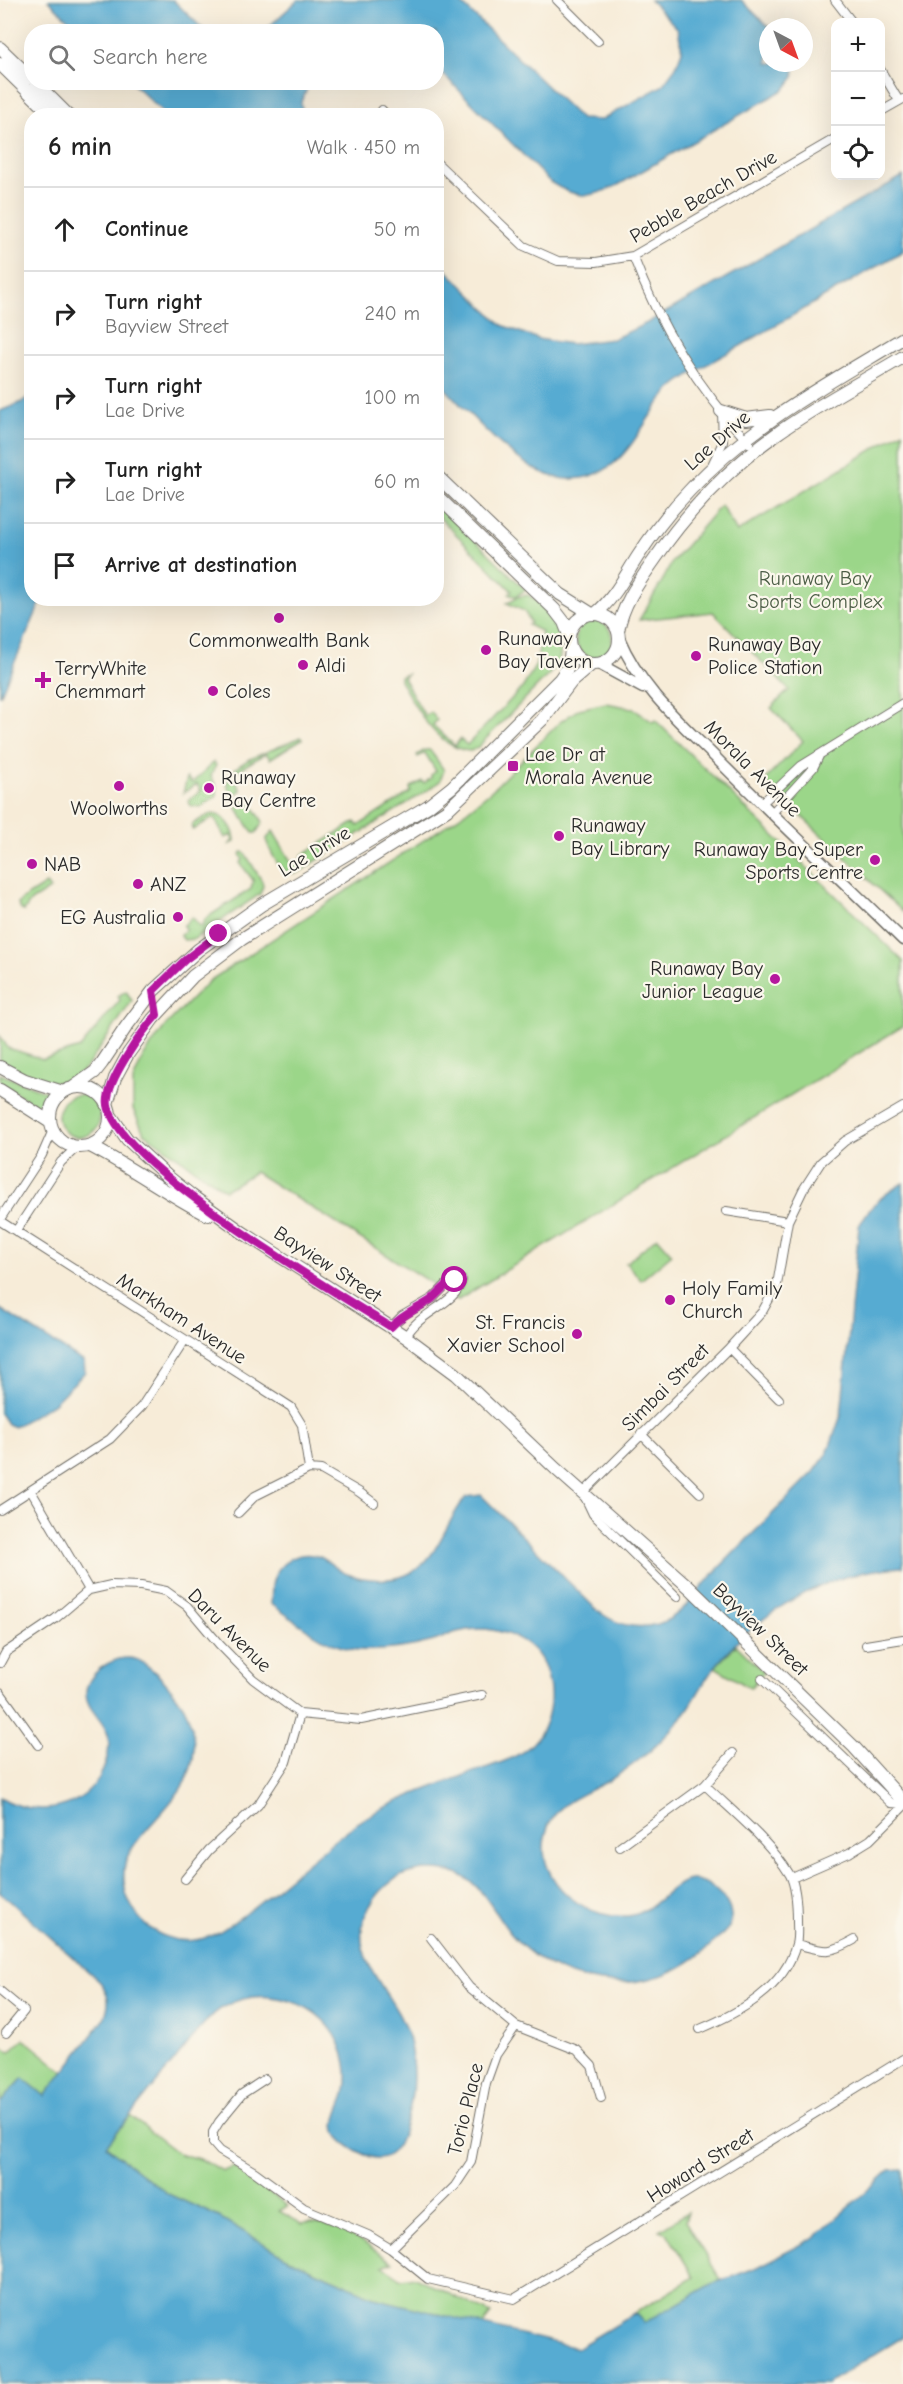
<!DOCTYPE html>
<meta charset="utf-8">
<style>
:root{--surface:#fff;--page:#f6f6f6;--text:#222;--muted:#767676;--line:#e0e0e0}
body{margin:0;font-family:"Comic Neue",sans-serif;background:var(--page);color:var(--text)}
.controls{position:absolute;right:18px;top:18px;display:grid;overflow:hidden;border-radius:12px;box-shadow:0 6px 24px #0002}
.controls button{width:54px;height:54px;display:grid;place-items:center;padding:0;border:0;border-bottom:2px solid var(--line);background:var(--surface);color:var(--text);font:30px sans-serif}
.compass{position:absolute;left:759px;top:18px;width:54px;height:54px;border-radius:50%;background:var(--surface);box-shadow:0 6px 24px #0002;rotate:139deg}
.stop{position:absolute;width:18px;height:18px;margin:-14px;border:4px solid #b5179e;border-radius:50%;background:#fff}
.stop.end{background:#b5179e;border-color:#fff;box-shadow:0 2px 6px #0008}
.list{margin:0;padding:0;list-style:none}
h2{display:flex;justify-content:space-between;align-items:center;height:78px;margin:0;padding:0 24px;font-size:26px}
h2 small{font-size:20px;font-weight:400;color:var(--muted)}
.list li{display:grid;grid-template-columns:39px 1fr auto;gap:18px;align-items:center;box-sizing:border-box;height:84px;padding:0 24px;border-top:2px solid var(--line)}
.list b{display:block;font-size:22px;white-space:nowrap}
.list p{margin:0;font-size:20px;white-space:nowrap;color:var(--muted)}
.list em{font-size:20px;font-style:normal;color:var(--muted)}
.icon{flex:none;width:33px;height:33px;fill:none;stroke:currentColor;stroke-width:2;stroke-linecap:round;stroke-linejoin:round}
.map{position:relative;flex:none;width:903px;height:2384px;overflow:hidden}
.search{position:absolute;background:var(--surface);box-shadow:0 6px 24px #0002;left:24px;top:24px;width:420px;height:66px;display:flex;align-items:center;gap:15px;box-sizing:border-box;padding:0 21px;border-radius:24px;color:var(--muted);font-size:22px}
.panel{position:absolute;background:var(--surface);box-shadow:0 6px 24px #0002;left:24px;top:108px;width:420px;height:498px;border-radius:24px}
.map>svg:first-child{display:block}
.green{fill:#9bd689;stroke:#63805a;stroke-width:1.5}
.water{fill:#56abd2;stroke:#406b7e;stroke-width:1.5}
.lines{fill:none;stroke-linecap:round;stroke-linejoin:round}
.minor-casing{stroke:#726f68;stroke-width:10}
.tertiary-casing{stroke:#726f68;stroke-width:13}
.secondary-casing{stroke:#726f68;stroke-width:14}
.minor{stroke:#fff;stroke-width:8}
.tertiary{stroke:#fff;stroke-width:10}
.secondary{stroke:#fff;stroke-width:12}
.route{stroke:#b5179e;stroke-width:8}
.poi-dot{fill:#b5179e;stroke:#fbf7ec;stroke-width:2}
.labels{text-anchor:middle;stroke-width:4.5;stroke-linejoin:round;paint-order:stroke}
.street-label{font-size:20px;fill:#2b2b2b;stroke:#fbf7ec}
.park-label{font-size:20px;fill:#4d5e47;stroke:#fbf7ec}
.poi-label{font-size:20px;fill:#2b2b2b;stroke:#fbf7ec;text-anchor:start}
</style>
<div class="map">
<svg width="903" height="2384" viewBox="0 0 903 2384">
<rect width="100%" height="100%" fill="#fbf7ec"/>
<filter id="ink" filterUnits="userSpaceOnUse"><feTurbulence type="fractalNoise" baseFrequency=".0167" numOctaves="2"/><feDisplacementMap in="SourceGraphic" scale="12" xChannelSelector="R" yChannelSelector="G"/><feConvolveMatrix kernelMatrix="1 2 1 2 8 2 1 2 1" color-interpolation-filters="sRGB"/></filter>
<filter id="wash" filterUnits="userSpaceOnUse"><feTurbulence type="fractalNoise" baseFrequency=".008" numOctaves="4" result="noise"/><feDisplacementMap in="SourceGraphic" scale="24" xChannelSelector="R" yChannelSelector="G"/><feGaussianBlur stdDeviation="1.35" result="paint"/><feColorMatrix in="noise" values="0 0 0 0 0 0 0 0 0 0 0 0 0 0 0 0 0 1.4 0 .05"/><feComposite in="paint" operator="in"/></filter>
<g filter="url(#wash)">
<rect width="100%" height="100%" fill="#f7ecd8"/>
<path class="green" d="M903,431V912L764,781L803,741L771,708L789,690L713,612L639,620L664,578L672,562L721,505L737,532Z
M436,502L526,590L516,596L510,595L509,594L512,591L437,515Z
M528,595L539,602L559,626L562,634L560,657L556,667L478,747L471,751C437,749 415,707 400,680V676L407,674L403,678L425,716L431,712L437,720L433,725L455,746L460,739L467,745L523,687L536,665L542,632L528,625L531,623L524,611L507,603L517,597Z
M576 639a18 18 0 1 1 36 0a18 18 0 1 1-36 0Z
M606,703L632,708L653,722L655,720L903,961V1026L458,1300L255,1172L225,1190L144,1133L133,1109V1081L143,1057L166,1025L209,981L459,817L491,791L560,722L579,709Z
M300,737L302,739L270,759L266,753L232,774L241,790L233,796L234,802C231,795 226,788 228,779C232,760 284,747 300,737Z
M425,750H430L444,770L440,781L428,790L299,872C281,878 271,853 266,840L273,831L293,865L303,858L302,855L355,822L358,826L411,792L410,788L422,781L424,783L431,778V775L436,771L425,753L418,757L417,755Z
M214,762L216,765L211,776L217,788V795L201,807L191,806L188,800L201,791L197,784L183,793L187,778L192,783Z
M248,798L263,822L256,833H253L236,807Z
M211,814C224,813 235,829 235,842L230,844L233,840L231,835L225,838L215,819L212,818L193,830L192,824Z
M242,852L245,853L262,881L263,886L260,894L194,939L184,940L180,935L186,930L183,926L192,917L201,927L206,918L251,889L253,880L240,863L243,860L240,854Z
M46,884L50,889L31,901L24,911L21,910L18,904L21,900Z
M126,991L132,1001L86,1068L72,1079L58,1083L31,1078L0,1060V1036L8,1048L43,1059L80,1048L120,1000L118,996Z
M0,1074L49,1093L41,1108L0,1083Z
M58 1116a21 21 0 1 1 42 0a21 21 0 1 1-42 0Z
M657,1237L672,1254L641,1280L626,1263Z
M736,1645L764,1672L750,1688L715,1667Z
M24,2039L64,2072L45,2096L23,2078L0,2103V2044L10,2052Z
M130,2116L179,2154L200,2159L223,2171L234,2167L288,2206L279,2211L302,2224C328,2216 371,2247 392,2262L383,2266L402,2279L415,2277L491,2314L482,2326L378,2299L293,2261L219,2217L168,2194L106,2146Z
M688,2212L685,2221L721,2280L644,2324L635,2313L694,2277L667,2233L659,2230Z"/>
<path class="water" d="M48,0H173L205,31H80Z
M298,0H458L581,119L601,120L662,86L676,67L682,51L678,29L650,0H741L769,27L768,63H794V77L785,89L618,185C589,199 577,199 550,182L437,68L436,32L264,31Z
M132,83H310L301,102L303,116L166,115Z
M903,176V251C849,282 796,314 742,345C723,356 683,376 669,391C637,425 627,479 568,479C523,479 468,411 437,380L436,260L502,325L538,339L571,344L613,339L647,323Z
M31,395L32,598L39,599L40,604L0,696V411L20,403Z
M903,1183V1567C827,1571 761,1609 714,1668C704,1681 697,1696 688,1709C677,1725 663,1739 649,1752C637,1762 623,1772 610,1780C584,1795 554,1801 546,1833C532,1882 592,1927 637,1914C658,1907 674,1879 693,1880C712,1880 739,1907 729,1927C728,1929 718,1939 716,1940C699,1957 682,1969 660,1976C606,1993 548,1977 511,1934C487,1904 480,1871 434,1870C409,1869 392,1877 376,1897C334,1951 395,1988 408,2037C416,2068 414,2101 403,2132C399,2143 394,2157 379,2158C368,2159 344,2145 338,2136C329,2122 344,2104 346,2090C348,2078 347,2064 343,2052C335,2027 315,2008 290,2001C268,1994 245,1995 225,2006C206,2017 192,2039 179,2055C155,2085 130,2115 106,2146L168,2194L219,2217L293,2261L378,2299L577,2348L635,2313L644,2323L712,2284L758,2267L814,2238L890,2170L903,2169V2337L826,2384H0V2103L23,2078L45,2096L104,2019C110,2003 110,1995 100,1982L0,1892V1797C36,1819 85,1811 103,1770C108,1759 110,1748 108,1735C104,1719 85,1709 86,1692C87,1671 121,1650 140,1661C157,1671 174,1691 184,1707C191,1720 194,1734 194,1748C193,1793 153,1815 131,1850C121,1865 122,1889 131,1905C138,1919 151,1932 167,1937C182,1943 201,1941 215,1934C228,1928 240,1917 251,1909C283,1884 313,1857 345,1832C381,1804 425,1790 468,1774C489,1766 515,1761 532,1744C551,1725 554,1695 546,1671C535,1635 490,1623 457,1632C448,1634 440,1640 430,1642C408,1648 383,1651 359,1650C326,1648 298,1622 271,1604C272,1597 271,1588 273,1581C278,1562 300,1549 320,1557C329,1561 337,1570 347,1574C364,1580 389,1582 406,1575C438,1563 445,1521 466,1497L481,1495L598,1611C615,1624 636,1630 658,1624C684,1616 698,1589 716,1571C748,1538 781,1505 814,1472L827,1454L841,1415L859,1226C870,1205 883,1195 903,1183Z
M0,1309L84,1362L85,1372L53,1404L14,1427L7,1424L0,1413Z"/>
</g>
<g filter="url(#ink)">
<g class="lines">
<g class="minor-casing">
<path id="minor" d="M557,0L598,41
M835,0L852,22
M880,69L899,101
M382,110L387,116
M880,112L903,99
M436,162L524,246L558,261L596,262L633,256L836,138
M633,256C659,325 699,389 749,443
M713,463L723,442L722,412
M761,804L801,766L903,703
M771,814L813,768L819,756
M726,1211L788,1221
M0,1219L42,1155L53,1130
M0,1221L291,1407L302,1425L309,1469
M16,1231L61,1162L77,1147
M391,1327L402,1316L433,1298L447,1284L455,1280H462C456,1305 418,1312 406,1337
M729,1348L779,1399
M641,1434L700,1493
M31,1491L89,1590
M0,1510L110,1439L142,1406L185,1340
M238,1513L255,1496L309,1469L321,1470L359,1492L374,1503
M677,1597L593,1514L583,1493L729,1348L762,1312L777,1285L788,1221L803,1190L821,1162L845,1141L903,1107
M866,1645L903,1639
M0,1663L6,1652L55,1619L89,1590L111,1585L141,1586L166,1591L187,1606L219,1644L253,1679L300,1714L361,1720L482,1695
M762,1679L891,1803L903,1804
M0,1692L38,1745
M620,1847L705,1785L733,1753
M792,1878L849,1853L870,1840L903,1807
M185,1879L209,1850L258,1805L286,1762L300,1714
M431,1938L469,1987L516,2026L577,2050L592,2066L601,2098
M796,1944C824,1951 828,1955 854,1940
M0,1991L24,2011L6,2033
M700,2029C738,2013 785,1989 796,1944C798,1937 797,1928 797,1921C797,1908 796,1887 790,1875C769,1840 734,1813 705,1785
M265,2079L242,2094L219,2122L213,2132V2143L220,2151L255,2172L304,2208L368,2235L391,2249L428,2279L514,2299L903,2059
M391,2249L455,2186L471,2162L486,2083L496,2055L516,2026"/>
</g>
<g class="tertiary-casing">
<path id="tertiary" d="M619,638C640,688 679,721 716,758C777,820 841,879 903,940
M599,664L643,688"/>
</g>
<g class="secondary-casing">
<path id="secondary" d="M0,48L32,79
M0,64L53,116
M35,82L69,116
M721,411L746,419L770,416
M436,475L560,594L592,614
M436,495L554,609L564,622L569,635
M569 639a25 25 0 1 1 50 0a25 25 0 1 1-50 0Z
M595,614C614,599 625,576 638,556C653,533 670,511 689,491C751,424 826,385 903,338
M618,631C623,603 639,582 655,559C687,512 728,469 775,435C815,406 860,383 903,357
M0,1067L25,1080L63,1092
M50 1117a30 30 0 1 1 60 0a30 30 0 1 1-60 0Z
M74,1087L95,1072L102,1063L126,1027L153,991L198,950L261,905L428,806L452,787L560,679L569,666L571,649
M0,1090L50,1122
M107,1104L115,1078L128,1054L153,1019L193,976L242,939L447,810L542,720L571,682L592,664
M111,1116L127,1139L167,1176L192,1196L242,1232L406,1337L456,1374L556,1469L690,1588L854,1747L903,1801
M90,1146C131,1167 167,1194 208,1215"/>
</g>
<use href="#minor" class="minor"/>
<use href="#tertiary" class="tertiary"/>
<use href="#secondary" class="secondary"/>
</g>
</g>
<g class="lines" filter="url(#ink)">
<path class="route" d="M219,934L186,959L153,991L157,1015C143,1030 104,1084 108,1105C118,1165 335,1292 391,1327C403,1314 418,1309 432,1299C440,1292 445,1284 455,1280"/>
</g>
<g class="poi-dot">
<circle cx="279" cy="618" r="6"/>
<circle cx="486" cy="650" r="6"/>
<circle cx="696" cy="656" r="6"/>
<circle cx="303" cy="665" r="6"/>
<path d="M40 671h6v6h6v6h-6v6h-6v-6h-6v-6h6z"/>
<circle cx="213" cy="691" r="6"/>
<rect x="507" y="760" width="12" height="12" rx="3"/>
<circle cx="119" cy="786" r="6"/>
<circle cx="209" cy="788" r="6"/>
<circle cx="559" cy="836" r="6"/>
<circle cx="875" cy="860" r="6"/>
<circle cx="32" cy="864" r="6"/>
<circle cx="138" cy="884" r="6"/>
<circle cx="178" cy="917" r="6"/>
<circle cx="775" cy="979" r="6"/>
<circle cx="670" cy="1300" r="6"/>
<circle cx="577" cy="1334" r="6"/>
</g>
<g class="labels">
<g class="street-label">
<text transform="translate(703 196) rotate(-30)" y="7">Pebble Beach Drive</text>
<text transform="translate(717 440) rotate(-41)" y="7">Lae Drive</text>
<text transform="translate(753 768) rotate(45)" y="7">Morala Avenue</text>
<text transform="translate(314 851) rotate(-31)" y="7">Lae Drive</text>
<text transform="translate(328 1264) rotate(33)" y="7">Bayview Street</text>
<text transform="translate(182 1318) rotate(33)" y="7">Markham Avenue</text>
<text transform="translate(665 1387) rotate(-45)" y="7">Simbai Street</text>
<text transform="translate(761 1629) rotate(44)" y="7">Bayview Street</text>
<text transform="translate(230 1630) rotate(45)" y="7">Daru Avenue</text>
<text transform="translate(465 2109) rotate(-76)" y="7">Torio Place</text>
<text transform="translate(700 2165) rotate(-32)" y="7">Howard Street</text>
</g>
<g class="park-label">
<text x="815" y="585">Runaway Bay<tspan x="815" dy="23">Sports Complex</tspan></text>
</g>
<g class="poi-label">
<text x="498" y="645">Runaway<tspan x="498" dy="23">Bay Tavern</tspan></text>
<text x="279" y="647" text-anchor="middle">Commonwealth Bank</text>
<text x="708" y="651">Runaway Bay<tspan x="708" dy="23">Police Station</tspan></text>
<text x="315" y="672">Aldi</text>
<text x="55" y="675">TerryWhite<tspan x="55" dy="23">Chemmart</tspan></text>
<text x="225" y="698">Coles</text>
<text x="525" y="761">Lae Dr at<tspan x="525" dy="23">Morala Avenue</tspan></text>
<text x="221" y="784">Runaway<tspan x="221" dy="23">Bay Centre</tspan></text>
<text x="119" y="815" text-anchor="middle">Woolworths</text>
<text x="571" y="832">Runaway<tspan x="571" dy="23">Bay Library</tspan></text>
<text x="863" y="856" text-anchor="end">Runaway Bay Super<tspan x="863" dy="23">Sports Centre</tspan></text>
<text x="44" y="871">NAB</text>
<text x="150" y="891">ANZ</text>
<text x="166" y="924" text-anchor="end">EG Australia</text>
<text x="763" y="975" text-anchor="end">Runaway Bay<tspan x="763" dy="23">Junior League</tspan></text>
<text x="682" y="1295">Holy Family<tspan x="682" dy="23">Church</tspan></text>
<text x="565" y="1329" text-anchor="end">St. Francis<tspan x="565" dy="23">Xavier School</tspan></text>
</g>
</g>
</svg>
<div class="controls">
<button>+</button>
<button>−</button>
<button><svg class="icon" aria-label="locate" viewBox="0 0 24 24"><circle cx="12" cy="12" r="6"/><path d="M12 2v4M12 18v4M2 12h4M18 12h4"/></svg></button>
</div>
<svg class="compass" viewBox="-18 -18 36 36"><path d="M0-13l5 13h-10z" fill="#e53935"/><path d="M0 13l5-13h-10z" fill="#767676"/></svg>
<div class="stop" style="left:455px;top:1280px"></div>
<div class="stop end" style="left:219px;top:934px"></div>
<div class="search"><svg class="icon" aria-label="search" viewBox="0 0 24 24"><circle cx="10" cy="10" r="6"/><path d="M15 15l6 6"/></svg>Search here</div>
<section class="panel">
<h2>6 min<small>Walk · 450 m</small></h2>
<ul class="list">
<li><svg class="icon" aria-label="ahead" viewBox="0 0 24 24"><path d="M12 20V5M6 11l6-6 6 6"/></svg><div><b>Continue</b></div><em>50 m</em></li>
<li><svg class="icon" aria-label="right" viewBox="0 0 24 24"><path d="M7 20v-9h11M14 6l5 5-5 5"/></svg><div><b>Turn right</b><p>Bayview Street</p></div><em>240 m</em></li>
<li><svg class="icon" aria-label="right" viewBox="0 0 24 24"><path d="M7 20v-9h11M14 6l5 5-5 5"/></svg><div><b>Turn right</b><p>Lae Drive</p></div><em>100 m</em></li>
<li><svg class="icon" aria-label="right" viewBox="0 0 24 24"><path d="M7 20v-9h11M14 6l5 5-5 5"/></svg><div><b>Turn right</b><p>Lae Drive</p></div><em>60 m</em></li>
<li><svg class="icon" aria-label="arrive" viewBox="0 0 24 24"><path d="M6 21V4h12l-3 4 3 4H6"/></svg><div><b>Arrive at destination</b></div></li>
</ul>
</section>
</div>
